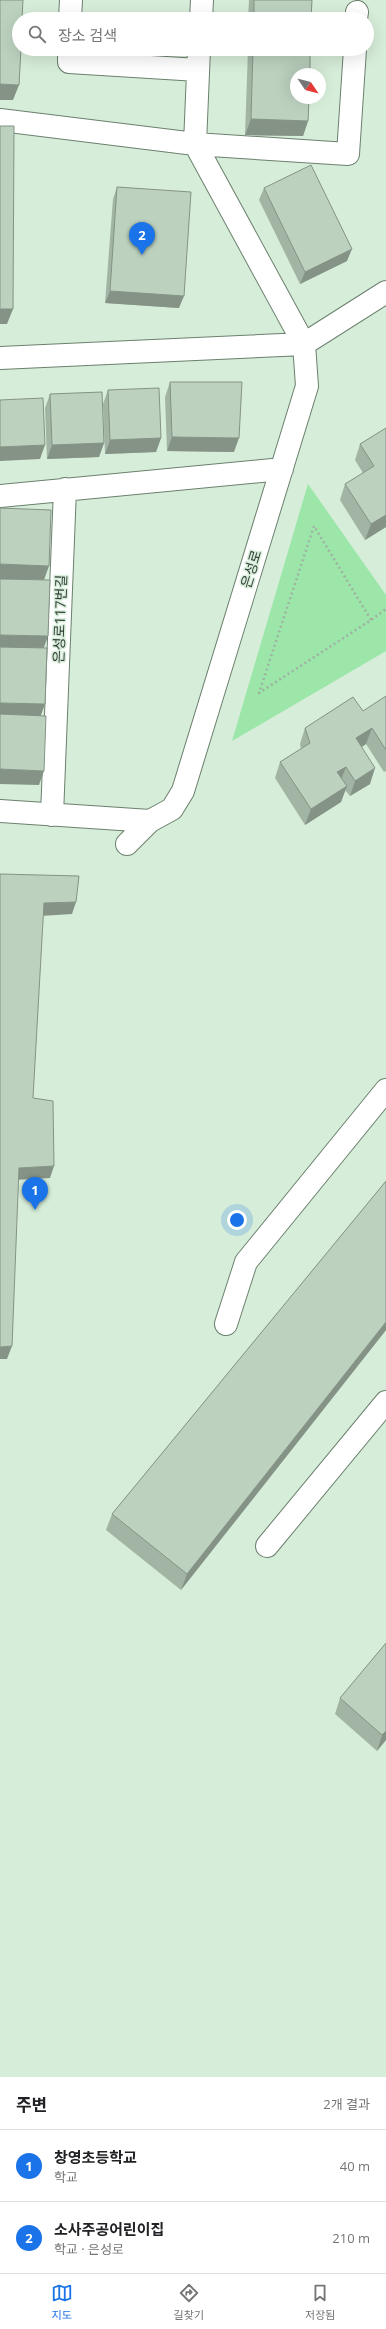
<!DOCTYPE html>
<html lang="ko">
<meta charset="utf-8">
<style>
:root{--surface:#fff;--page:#f6f6f6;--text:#202124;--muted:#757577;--line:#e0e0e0;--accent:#1a73e8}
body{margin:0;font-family:"Open Sans","Noto Sans KR",sans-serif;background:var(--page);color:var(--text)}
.compass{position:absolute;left:290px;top:68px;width:36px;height:36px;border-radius:50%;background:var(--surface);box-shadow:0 4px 16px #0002;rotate:125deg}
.you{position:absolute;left:237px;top:1220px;width:14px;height:14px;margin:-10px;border:3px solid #fff;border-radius:50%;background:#1a73e8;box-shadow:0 0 0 6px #1a73e833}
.badge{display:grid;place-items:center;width:26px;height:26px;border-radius:50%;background:var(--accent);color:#fff;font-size:13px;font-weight:700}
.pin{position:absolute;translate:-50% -33px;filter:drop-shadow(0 1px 2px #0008)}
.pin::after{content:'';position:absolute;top:21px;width:14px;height:12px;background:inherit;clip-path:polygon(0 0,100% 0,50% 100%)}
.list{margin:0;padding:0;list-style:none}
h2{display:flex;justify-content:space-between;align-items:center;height:52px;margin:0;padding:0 16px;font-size:17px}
h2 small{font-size:13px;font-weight:400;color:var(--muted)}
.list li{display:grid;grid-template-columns:26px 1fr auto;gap:12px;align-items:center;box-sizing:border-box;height:72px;padding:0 16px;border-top:1px solid var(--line)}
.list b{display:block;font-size:15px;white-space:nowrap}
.list p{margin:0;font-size:13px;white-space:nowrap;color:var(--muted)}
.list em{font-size:13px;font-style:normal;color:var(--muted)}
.icon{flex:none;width:22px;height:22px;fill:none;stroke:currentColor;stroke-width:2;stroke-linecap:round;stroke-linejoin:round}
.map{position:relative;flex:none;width:386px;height:2077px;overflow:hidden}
.search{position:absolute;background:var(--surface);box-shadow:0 4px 16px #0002;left:12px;right:12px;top:12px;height:44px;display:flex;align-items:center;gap:10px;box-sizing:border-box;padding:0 14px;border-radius:22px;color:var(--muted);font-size:15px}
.sheet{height:196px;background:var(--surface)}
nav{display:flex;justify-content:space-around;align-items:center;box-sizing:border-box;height:56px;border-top:1px solid var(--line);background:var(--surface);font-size:11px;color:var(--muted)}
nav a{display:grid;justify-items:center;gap:2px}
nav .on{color:var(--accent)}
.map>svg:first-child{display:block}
.green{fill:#9be6a8}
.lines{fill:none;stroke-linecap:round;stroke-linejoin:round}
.minor-casing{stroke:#6b806e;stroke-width:24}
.path{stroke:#9fb1a2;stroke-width:2.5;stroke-dasharray:2 3;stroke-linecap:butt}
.minor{stroke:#fff;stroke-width:22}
.wall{fill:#a2b5a4}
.shaded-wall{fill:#849386}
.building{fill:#bcd2bf;stroke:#849386}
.labels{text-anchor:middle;stroke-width:3;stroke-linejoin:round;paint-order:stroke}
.street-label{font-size:14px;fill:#333c35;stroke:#d6edd9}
</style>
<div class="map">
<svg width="386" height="2077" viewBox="0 0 386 2077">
<rect width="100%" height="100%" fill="#d6edd9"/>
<path class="green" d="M308,484L386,595V651L232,741Z"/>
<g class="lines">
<g class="minor-casing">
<path id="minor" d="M70,19L71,0
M201,19L202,0
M356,19L357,12
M69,49V62L198,70
M199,49L195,144L348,154L355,49
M0,120L195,144L304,344L307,386L183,791L172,809L150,821L0,811
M0,358L304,344L386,292
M0,496L282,469
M52,815L65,489
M127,844L150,821
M226,1324L246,1262L386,1090
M267,1546L386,1402"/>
</g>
<path class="path" d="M371,620L314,526L259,693L371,620L386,609"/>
<use href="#minor" class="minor"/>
</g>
<path class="wall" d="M249,0H312L311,19H248Z
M248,49H310L308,121L303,136L245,135Z
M117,187L179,308L105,303L113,199Z
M264,188L347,261L300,284L259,200Z
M170,382L234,452L167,451L165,397Z
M108,390L161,438L156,452L105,454L103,404Z
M50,394L104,443L99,457L47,459L45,408Z
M386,428V527L365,540L340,500L345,484L363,473L355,460L360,444Z
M386,696V771L384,772L366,744L362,747L370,784L350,796L345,790L341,802L305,825L275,778L280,762L301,749L300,744L305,728L363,711Z
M386,1181V1330L181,1590L106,1530L112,1514Z
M386,1643V1740L377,1751L335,1714L340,1698Z"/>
<path class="shaded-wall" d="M0,84L19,85L13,100H0Z
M251,119L308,121L303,136L245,135Z
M352,249L347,261L300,284L305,272Z
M110,291L184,296L179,308L105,303Z
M0,309H13L7,324H0Z
M172,437L239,438L234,452L167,451Z
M161,438L156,452L105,454L110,440Z
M104,443L99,457L47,459L52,445Z
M45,445L40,459L0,461V447Z
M386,515V527L365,540L371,524Z
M0,564L49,566L44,580L0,579Z
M0,635L48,636L43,650L0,649Z
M0,703L45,704L40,718L0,717Z
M372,728L366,744L350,754L356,738Z
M346,767L340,782L337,772Z
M375,768L370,784L350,796L355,781Z
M0,769L44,771L39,785L0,784Z
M347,786L341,802L305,825L311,809Z
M76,902L72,914L40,916L44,903Z
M54,1166L50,1178L14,1180L19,1168Z
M386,1322V1330L181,1590L187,1574Z
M12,1346L7,1359H0V1347Z
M386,1731V1740L377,1751L382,1735Z"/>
<path class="building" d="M0,0H23L22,19H19V49H21L19,85L0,84Z
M254,0H312L311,19H254Z
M253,49H310V74H296V98H309L308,121L251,119Z
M0,126H14L13,309H0Z
M311,165L352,249L305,272L264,188Z
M117,187L191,192L184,296L110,291Z
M170,382H242L239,438L172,437Z
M159,388L161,438L110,440L108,390Z
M102,392L104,443L52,445L50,394Z
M43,398L45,445L0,447V400Z
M386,428V515L371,524L345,484L374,466L360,444Z
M0,508L51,510L49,566L0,564Z
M0,579L50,580L48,636L0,635Z
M0,647L47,648L45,704L0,703Z
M386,696V750L372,728L356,738L375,768L355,781L346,767L337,772L347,786L311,809L280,762L310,743L305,728L353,697L363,711Z
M0,714L46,716L44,771L0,769Z
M0,874L79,876L76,902L44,903L33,1098L53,1101L54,1166L19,1168L12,1346L0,1347Z
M386,1181V1322L187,1574L112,1514Z
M386,1643V1731L382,1735L340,1698Z"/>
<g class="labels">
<g class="street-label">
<text transform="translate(251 569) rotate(-73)" y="5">은성로</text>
<text transform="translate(60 619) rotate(-88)" y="5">은성로117번길</text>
</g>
</g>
</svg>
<svg class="compass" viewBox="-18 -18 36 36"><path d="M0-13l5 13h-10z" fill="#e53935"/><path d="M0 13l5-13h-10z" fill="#757577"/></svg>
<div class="you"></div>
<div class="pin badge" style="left:35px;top:1210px">1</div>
<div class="pin badge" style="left:142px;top:255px">2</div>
<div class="search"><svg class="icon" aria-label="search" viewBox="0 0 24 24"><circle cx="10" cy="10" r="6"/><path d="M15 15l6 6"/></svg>장소 검색</div>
</div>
<section class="sheet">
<h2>주변<small>2개 결과</small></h2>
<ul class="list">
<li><span class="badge">1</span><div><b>창영초등학교</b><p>학교</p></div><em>40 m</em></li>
<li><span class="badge">2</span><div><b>소사주공어린이집</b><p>학교 · 은성로</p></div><em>210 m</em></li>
</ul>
</section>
<nav>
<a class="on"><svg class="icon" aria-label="map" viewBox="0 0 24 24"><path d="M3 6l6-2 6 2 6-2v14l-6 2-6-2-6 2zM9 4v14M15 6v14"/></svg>지도</a>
<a><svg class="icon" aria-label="directions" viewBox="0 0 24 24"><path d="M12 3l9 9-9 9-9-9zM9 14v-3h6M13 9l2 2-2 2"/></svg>길찾기</a>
<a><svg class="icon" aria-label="saved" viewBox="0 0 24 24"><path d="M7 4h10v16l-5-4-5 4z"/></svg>저장됨</a>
</nav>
